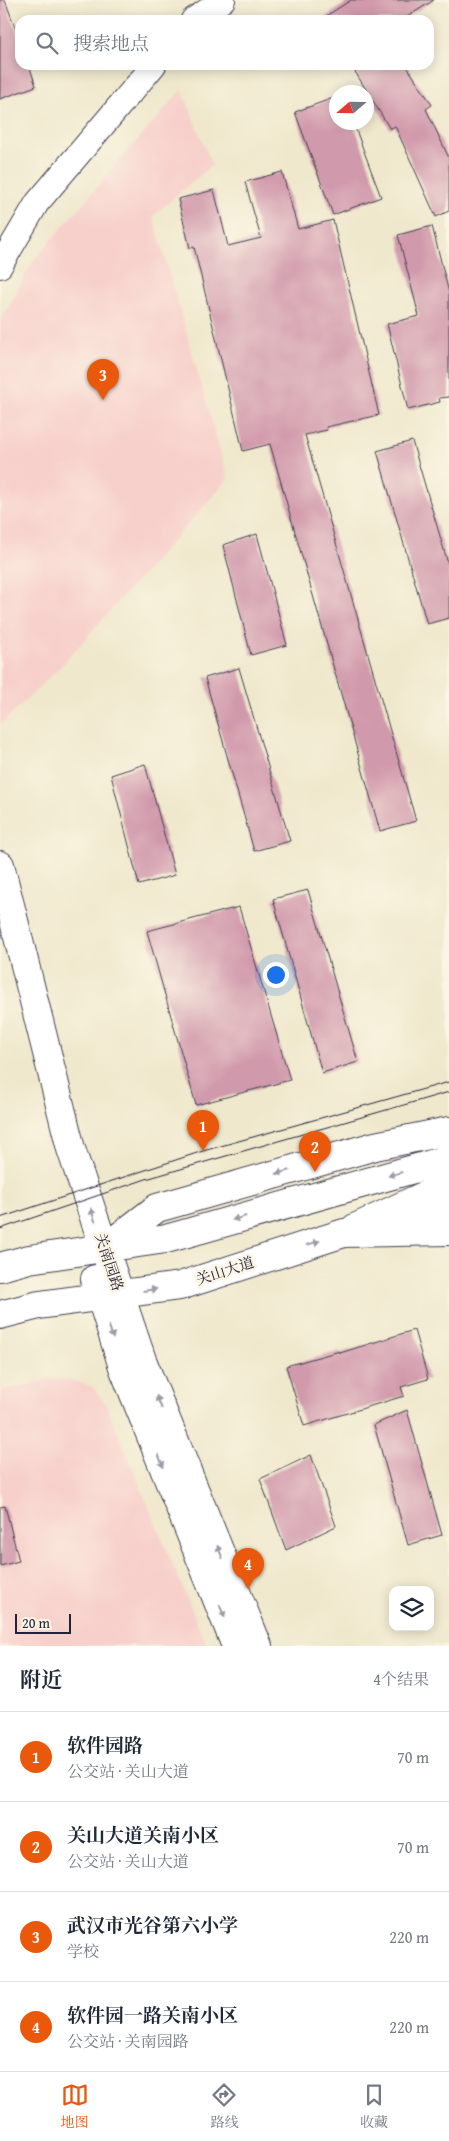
<!DOCTYPE html>
<html lang="zh">
<meta charset="utf-8">
<style>
:root{--surface:#fff;--page:#f2f2f3;--text:#1f2937;--muted:#747a83;--line:#e0e1e3;--accent:#ea580c}
body{margin:0;font-family:"Gentium Book Plus","Noto Serif SC",serif;background:var(--page);color:var(--text)}
.controls{position:absolute;right:15px;bottom:15px;display:grid;overflow:hidden;border-radius:10px;box-shadow:0 2px 12px #0003}
.controls button{width:45px;height:45px;display:grid;place-items:center;padding:0;border:0;border-bottom:1px solid var(--line);background:var(--surface);color:var(--text);font:25px sans-serif}
.compass{position:absolute;left:329px;top:85px;width:45px;height:45px;border-radius:50%;background:var(--surface);box-shadow:0 2px 12px #0003;rotate:250deg}
.scale{position:absolute;left:15px;bottom:12px;width:56px;box-sizing:border-box;padding-left:5px;border:2px solid #22223b;border-top:0;font-size:14px;line-height:18px;white-space:nowrap;color:#22223b;-webkit-text-stroke:4px #fcf5e5;paint-order:stroke}
.you{position:absolute;left:275px;top:974px;width:18px;height:18px;margin:-12px;border:4px solid #fff;border-radius:50%;background:#1a73e8;box-shadow:0 0 0 8px #1a73e833}
.badge{display:grid;place-items:center;width:32px;height:32px;border-radius:50%;background:var(--accent);color:#fff;font-size:16px;font-weight:700}
.pin{position:absolute;translate:-50% -41px;filter:drop-shadow(0 1px 2px #0008)}
.pin::after{content:'';position:absolute;top:26px;width:18px;height:15px;background:inherit;clip-path:polygon(0 0,100% 0,50% 100%)}
.list{margin:0;padding:0;list-style:none}
h2{display:flex;justify-content:space-between;align-items:center;height:65px;margin:0;padding:0 20px;font-size:21px}
h2 small{font-size:16px;font-weight:400;color:var(--muted)}
.list li{display:grid;grid-template-columns:32px 1fr auto;gap:15px;align-items:center;box-sizing:border-box;height:90px;padding:0 20px;border-top:1px solid var(--line)}
.list b{display:block;font-size:19px;white-space:nowrap}
.list p{margin:0;font-size:16px;white-space:nowrap;color:var(--muted)}
.list em{font-size:16px;font-style:normal;color:var(--muted)}
.icon{flex:none;width:28px;height:28px;fill:none;stroke:currentColor;stroke-width:2;stroke-linecap:round;stroke-linejoin:round}
.map{position:relative;flex:none;width:449px;height:1646px;overflow:hidden}
.search{position:absolute;background:var(--surface);box-shadow:0 2px 12px #0003;left:15px;right:15px;top:15px;height:55px;display:flex;align-items:center;gap:12px;box-sizing:border-box;padding:0 18px;border-radius:15px;color:var(--muted);font-size:19px}
.sheet{height:425px;background:var(--surface)}
nav{display:flex;justify-content:space-around;align-items:center;box-sizing:border-box;height:70px;border-top:1px solid var(--line);background:var(--surface);font-size:14px;color:var(--muted)}
nav a{display:grid;justify-items:center;gap:2px}
nav .on{color:var(--accent)}
.map>svg:first-child{display:block}
.built{fill:#f7d0cb}
.building{fill:#d19aac}
.lines{fill:none;stroke-linecap:round;stroke-linejoin:round}
.minor-casing{stroke:#414051;stroke-width:26}
.major-casing{stroke:#414051;stroke-width:30}
.minor{stroke:#fff;stroke-width:24}
.major{stroke:#fff;stroke-width:28}
.tram{stroke:#22223b;stroke-width:1}
.oneway{fill:#9c9ca7}
.labels{text-anchor:middle;stroke-width:5;stroke-linejoin:round;paint-order:stroke}
.street-label{font-size:15px;fill:#22223b;stroke:#fcf5e5}
</style>
<div class="map">
<svg width="449" height="1646" viewBox="0 0 449 1646">
<rect width="100%" height="100%" fill="#fcf5e5"/>
<filter id="ink" filterUnits="userSpaceOnUse"><feTurbulence type="fractalNoise" baseFrequency=".02" numOctaves="2"/><feDisplacementMap in="SourceGraphic" scale="10" xChannelSelector="R" yChannelSelector="G"/><feConvolveMatrix kernelMatrix="1 2 1 2 8 2 1 2 1" color-interpolation-filters="sRGB"/></filter>
<filter id="wash" filterUnits="userSpaceOnUse"><feTurbulence type="fractalNoise" baseFrequency=".0096" numOctaves="4" result="noise"/><feDisplacementMap in="SourceGraphic" scale="20" xChannelSelector="R" yChannelSelector="G"/><feGaussianBlur stdDeviation="1.12" result="paint"/><feColorMatrix in="noise" values="0 0 0 0 0 0 0 0 0 0 0 0 0 0 0 0 0 1.4 0 .05"/><feComposite in="paint" operator="in"/></filter>
<g filter="url(#wash)">
<rect width="100%" height="100%" fill="#efe8cc"/>
<path class="built" d="M182,89L212,165L153,216L228,479L60,667L0,725V322L34,260Z
M50,1379L71,1380L93,1387L106,1404L207,1646H0V1391Z"/>
<g id="blocks">
<path class="building" d="M0,0H5L20,41V65H29L36,86L0,99Z
M351,0H434L402,20H320Z
M351,65H406L432,105L426,109L449,158V211L436,217L395,126L390,129Z
M336,97V122H353L381,197L333,215L295,112Z
M282,172L298,229L333,220L379,415L326,427L327,430L305,435L416,821L380,831L270,444L243,451L194,247L190,248L178,199L214,190L228,246L261,238L245,182Z
M432,226L449,293V397L439,398L440,402L408,410L387,324L419,316L398,235Z
M412,441L449,567V618L427,624L377,451Z
M257,534L287,645L251,655L223,545Z
M239,668L290,841L254,851L205,678Z
M145,764L175,875L139,885L111,775Z
M308,890L358,1062L322,1073L273,899Z
M239,907L290,1080L196,1105L147,931Z
M414,1330L428,1379L401,1387L404,1396L304,1426L286,1366L340,1351V1353Z
M407,1410L442,1535L408,1545L374,1425Z
M311,1455L336,1526L286,1550L260,1479Z
M5,1506L19,1561L0,1566V1507Z"/>
</g>
</g>
<g filter="url(#ink)">
<use href="#blocks" fill-opacity="0" stroke="#414051" stroke-width="1"/>
<g class="lines">
<g class="minor-casing">
<path id="minor" d="M193,20L223,0
M0,266L37,203L154,65"/>
</g>
<g class="major-casing">
<path id="major" d="M0,865L71,1149L142,1360L258,1646
M404,1220L449,1210
M355,1228L449,1184
M106,1247L157,1208L375,1146L449,1131
M0,1267L29,1259L166,1239L449,1159
M95,1279L123,1367L236,1646
M0,1315L39,1305L180,1286L344,1233L449,1231"/>
</g>
<use href="#minor" class="minor"/>
<use href="#major" class="major"/>
<path class="tram" d="M0,1218L203,1151L449,1082
M0,1229L146,1179L449,1092"/>
</g>
<defs><path id="oneway-solid" d="M-6-.8H1V-3.2L6.5 0L1 3.2V.8H-6Z" transform="scale(1.25)"/></defs>
<g class="oneway">
<use href="#oneway-solid" transform="translate(283 1172) rotate(164)"/>
<use href="#oneway-solid" transform="translate(395 1174) rotate(164)"/>
<use href="#oneway-solid" transform="translate(93 1215) rotate(-109)"/>
<use href="#oneway-solid" transform="translate(239 1218) rotate(164)"/>
<use href="#oneway-solid" transform="translate(313 1243) rotate(-17)"/>
<use href="#oneway-solid" transform="translate(150 1290) rotate(-8)"/>
<use href="#oneway-solid" transform="translate(111 1332) rotate(72)"/>
<use href="#oneway-solid" transform="translate(159 1402) rotate(-112)"/>
<use href="#oneway-solid" transform="translate(161 1461) rotate(68)"/>
<use href="#oneway-solid" transform="translate(220 1552) rotate(-112)"/>
<use href="#oneway-solid" transform="translate(222 1611) rotate(68)"/>
</g>
</g>
<g class="labels">
<g class="street-label">
<text transform="translate(109 1262) rotate(72)" y="5">关南园路</text>
<text transform="translate(225 1271) rotate(-18)" y="5">关山大道</text>
</g>
</g>
</svg>
<div class="controls">
<button><svg class="icon" aria-label="layers" viewBox="0 0 24 24"><path d="M12 4l9 5-9 5-9-5zM3 14l9 5 9-5"/></svg></button>
</div>
<svg class="compass" viewBox="-18 -18 36 36"><path d="M0-13l5 13h-10z" fill="#e53935"/><path d="M0 13l5-13h-10z" fill="#747a83"/></svg>
<div class="scale">20 m</div>
<div class="you"></div>
<div class="pin badge" style="left:203px;top:1151px">1</div>
<div class="pin badge" style="left:315px;top:1172px">2</div>
<div class="pin badge" style="left:103px;top:400px">3</div>
<div class="pin badge" style="left:248px;top:1589px">4</div>
<div class="search"><svg class="icon" aria-label="search" viewBox="0 0 24 24"><circle cx="10" cy="10" r="6"/><path d="M15 15l6 6"/></svg>搜索地点</div>
</div>
<section class="sheet">
<h2>附近<small>4个结果</small></h2>
<ul class="list">
<li><span class="badge">1</span><div><b>软件园路</b><p>公交站 · 关山大道</p></div><em>70 m</em></li>
<li><span class="badge">2</span><div><b>关山大道关南小区</b><p>公交站 · 关山大道</p></div><em>70 m</em></li>
<li><span class="badge">3</span><div><b>武汉市光谷第六小学</b><p>学校</p></div><em>220 m</em></li>
<li><span class="badge">4</span><div><b>软件园一路关南小区</b><p>公交站 · 关南园路</p></div><em>220 m</em></li>
</ul>
</section>
<nav>
<a class="on"><svg class="icon" aria-label="map" viewBox="0 0 24 24"><path d="M3 6l6-2 6 2 6-2v14l-6 2-6-2-6 2zM9 4v14M15 6v14"/></svg>地图</a>
<a><svg class="icon" aria-label="directions" viewBox="0 0 24 24"><path d="M12 3l9 9-9 9-9-9zM9 14v-3h6M13 9l2 2-2 2"/></svg>路线</a>
<a><svg class="icon" aria-label="saved" viewBox="0 0 24 24"><path d="M7 4h10v16l-5-4-5 4z"/></svg>收藏</a>
</nav>
